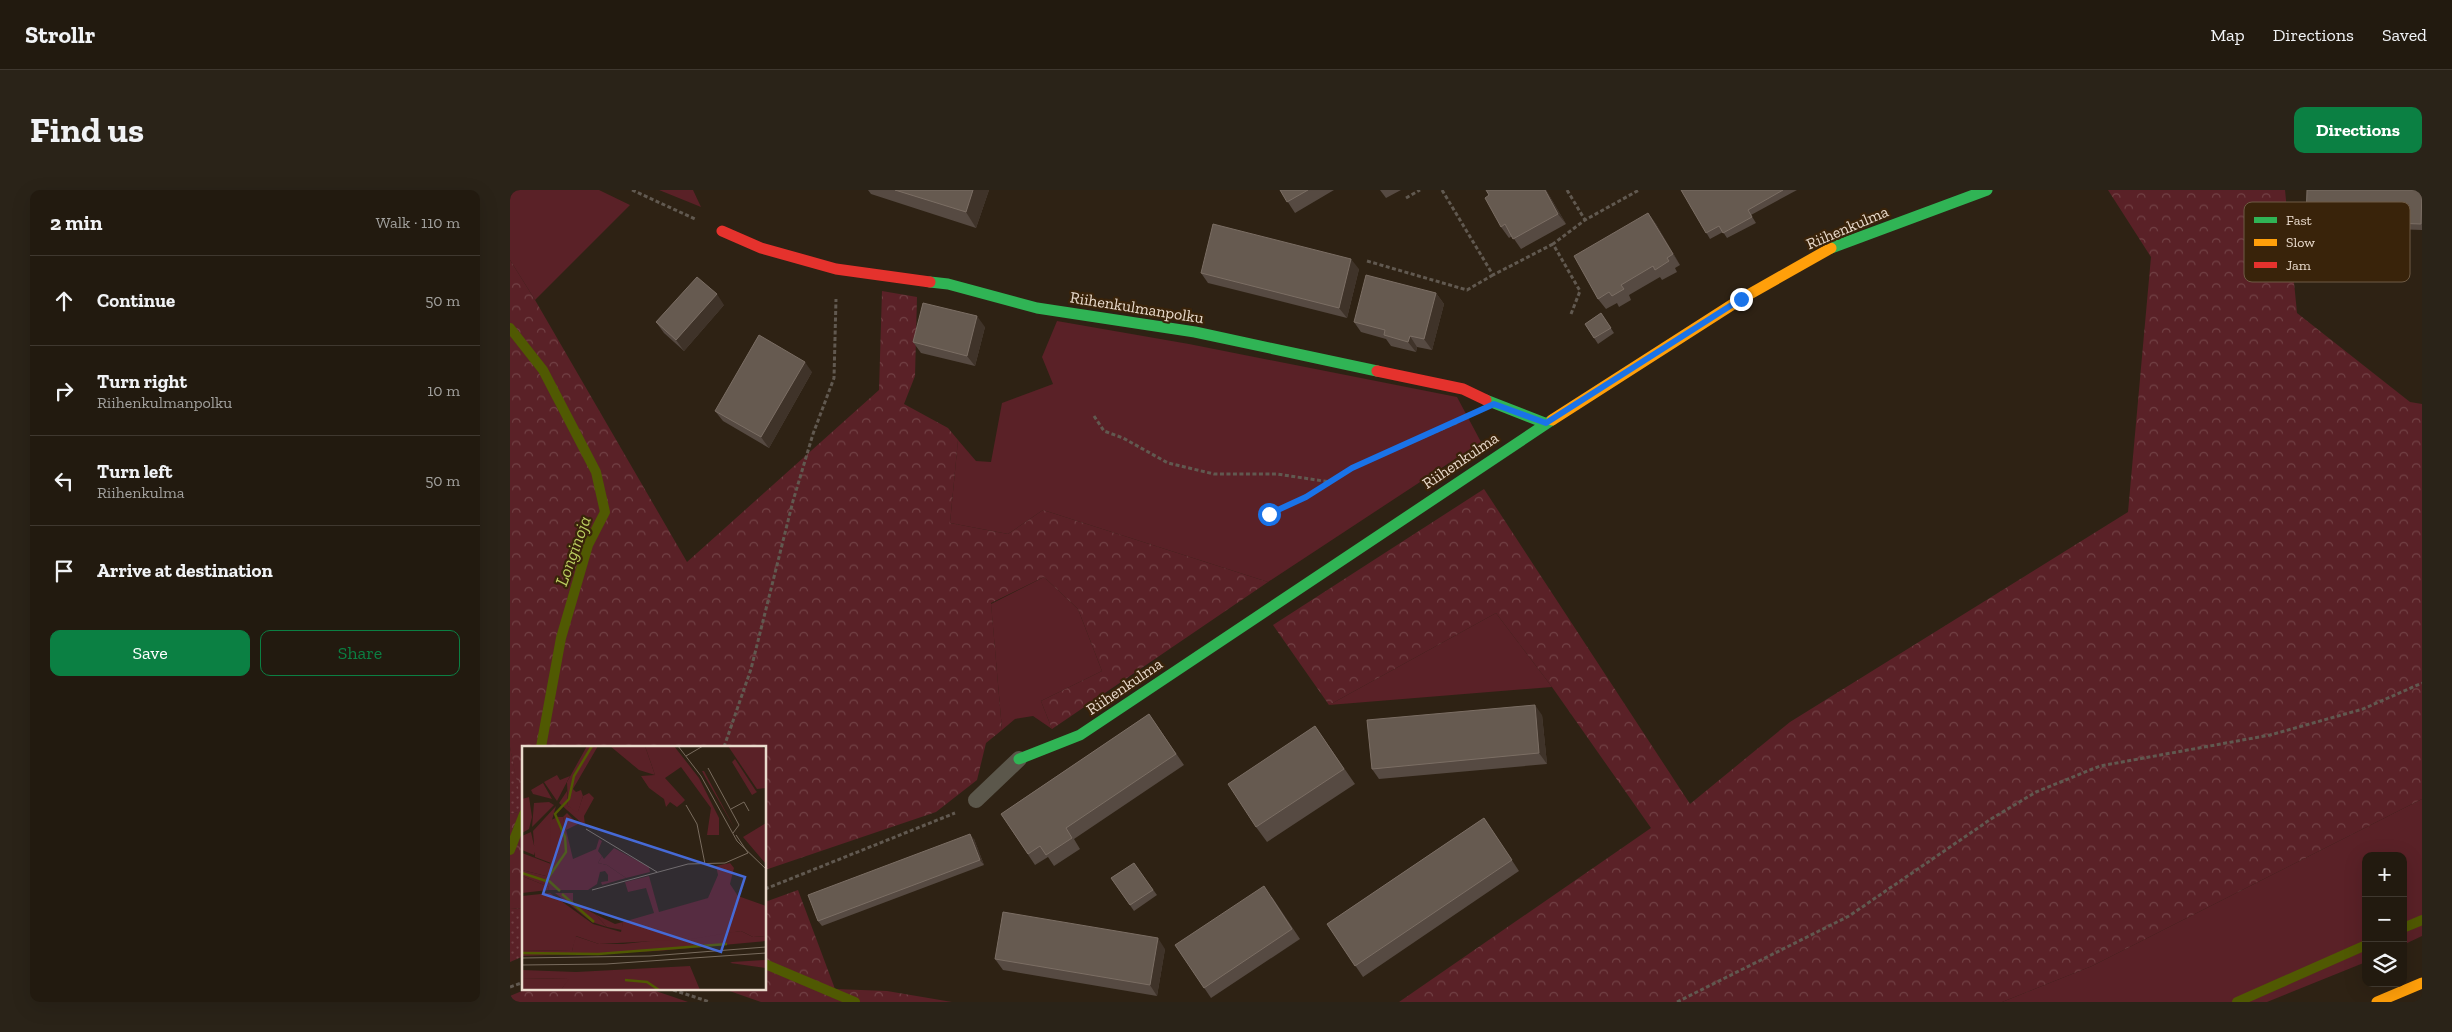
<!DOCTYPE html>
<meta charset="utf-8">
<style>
:root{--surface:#221a0f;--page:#2a2318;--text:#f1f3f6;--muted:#a2a19e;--line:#3f382f;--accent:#0b8043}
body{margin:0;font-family:"Zilla Slab",serif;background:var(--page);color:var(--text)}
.controls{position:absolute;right:15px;bottom:15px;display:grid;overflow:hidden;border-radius:10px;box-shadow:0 5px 20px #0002}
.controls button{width:45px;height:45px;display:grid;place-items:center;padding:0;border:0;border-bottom:1px solid var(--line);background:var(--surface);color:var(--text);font:25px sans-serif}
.stop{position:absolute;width:15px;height:15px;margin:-11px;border:4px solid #1a73e8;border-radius:50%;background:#fff}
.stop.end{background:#1a73e8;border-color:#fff;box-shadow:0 1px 5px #0008}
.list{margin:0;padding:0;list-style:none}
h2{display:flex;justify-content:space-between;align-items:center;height:65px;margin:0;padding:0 20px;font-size:21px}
h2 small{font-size:16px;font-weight:400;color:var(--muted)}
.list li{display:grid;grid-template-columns:32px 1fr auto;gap:15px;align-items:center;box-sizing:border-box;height:90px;padding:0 20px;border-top:1px solid var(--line)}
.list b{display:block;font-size:19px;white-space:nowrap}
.list p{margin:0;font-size:16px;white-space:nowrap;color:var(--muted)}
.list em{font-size:16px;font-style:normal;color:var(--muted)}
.actions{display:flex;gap:10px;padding:15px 20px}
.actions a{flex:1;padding:11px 0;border:1px solid var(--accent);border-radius:10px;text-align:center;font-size:18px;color:var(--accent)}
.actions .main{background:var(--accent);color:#fff}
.icon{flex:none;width:28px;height:28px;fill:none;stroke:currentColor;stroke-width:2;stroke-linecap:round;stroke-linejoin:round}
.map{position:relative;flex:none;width:1912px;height:812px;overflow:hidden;border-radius:10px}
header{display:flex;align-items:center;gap:30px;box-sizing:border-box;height:70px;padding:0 25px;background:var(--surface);border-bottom:1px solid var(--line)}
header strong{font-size:24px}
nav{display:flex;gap:28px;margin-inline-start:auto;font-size:18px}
.intro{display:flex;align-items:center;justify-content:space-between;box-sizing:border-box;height:120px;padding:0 30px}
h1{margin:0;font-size:35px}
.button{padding:12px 22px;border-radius:10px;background:var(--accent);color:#fff;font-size:18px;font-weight:700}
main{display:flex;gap:30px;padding:0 30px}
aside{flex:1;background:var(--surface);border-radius:10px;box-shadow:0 5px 20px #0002}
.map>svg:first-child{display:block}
.green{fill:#5a2127}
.forest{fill:url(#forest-crowns)}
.garden{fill:url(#garden-dots)}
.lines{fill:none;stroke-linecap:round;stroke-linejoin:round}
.stream{stroke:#505902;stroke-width:10}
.path{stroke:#615950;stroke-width:3;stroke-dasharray:4 2.5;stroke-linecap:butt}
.lane{stroke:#5b574b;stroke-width:16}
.fast{stroke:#30b455;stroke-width:11}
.slow{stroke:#ff9f0a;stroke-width:11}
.jam{stroke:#e5322d;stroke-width:11}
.wall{fill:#564a42}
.shaded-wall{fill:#3f3329}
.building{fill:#665a50;stroke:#7b6e64}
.route{stroke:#1a73e8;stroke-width:6}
.labels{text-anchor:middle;stroke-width:4.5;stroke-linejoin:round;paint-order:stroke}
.street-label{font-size:16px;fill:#eadbcd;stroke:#39230a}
.water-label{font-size:18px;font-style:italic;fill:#bbce60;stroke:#39230a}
.inset-river{fill:none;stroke:#505902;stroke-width:2.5}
.inset-road{fill:none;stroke:#796c5e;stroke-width:1}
.view{fill:#466ad6;fill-opacity:0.15;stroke:#466ad6;stroke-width:2.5}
.inset-edge{fill:none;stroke:#eadbcd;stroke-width:2.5}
.key{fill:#39230a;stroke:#6e5a44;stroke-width:1}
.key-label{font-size:14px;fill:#eadbcd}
</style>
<header>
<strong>Strollr</strong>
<nav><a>Map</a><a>Directions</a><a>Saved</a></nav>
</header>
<div class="intro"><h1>Find us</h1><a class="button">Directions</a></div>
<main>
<aside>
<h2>2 min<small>Walk · 110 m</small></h2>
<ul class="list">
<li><svg class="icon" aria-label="ahead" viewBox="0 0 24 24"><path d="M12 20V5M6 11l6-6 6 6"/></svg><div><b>Continue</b></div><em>50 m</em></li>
<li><svg class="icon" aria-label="right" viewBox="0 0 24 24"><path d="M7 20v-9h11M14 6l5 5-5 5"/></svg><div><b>Turn right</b><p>Riihenkulmanpolku</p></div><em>10 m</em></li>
<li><svg class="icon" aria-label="left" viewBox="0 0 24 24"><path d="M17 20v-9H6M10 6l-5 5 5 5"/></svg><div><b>Turn left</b><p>Riihenkulma</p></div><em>50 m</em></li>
<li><svg class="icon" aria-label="arrive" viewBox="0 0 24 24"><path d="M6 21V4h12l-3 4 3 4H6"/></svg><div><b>Arrive at destination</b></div></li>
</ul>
<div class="actions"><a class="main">Save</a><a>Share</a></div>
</aside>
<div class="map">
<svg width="1912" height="812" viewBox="0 0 1912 812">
<defs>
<pattern id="forest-crowns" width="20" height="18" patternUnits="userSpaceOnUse" patternTransform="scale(1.25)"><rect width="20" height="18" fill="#5a2127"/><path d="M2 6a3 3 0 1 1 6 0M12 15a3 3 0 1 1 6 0" fill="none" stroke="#724145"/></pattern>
<pattern id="garden-dots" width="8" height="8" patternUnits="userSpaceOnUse" patternTransform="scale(1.25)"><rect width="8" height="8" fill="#5a2127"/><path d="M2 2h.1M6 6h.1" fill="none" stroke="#724145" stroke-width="1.8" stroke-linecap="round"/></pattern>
</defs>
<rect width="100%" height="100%" fill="#2e2214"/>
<path class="green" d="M0,0H89L120,15L25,110L0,70Z
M149,0H183L191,17Z
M547,131L679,154L947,207L971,252L758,392L533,320L498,344L440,333L448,250L466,271L481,272L492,213L543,194L532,167Z
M534,387L568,419L592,481L531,511L542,539L523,526L505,529L492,540L481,414Z
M986,423L1042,497L819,515Z
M1912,609V746L1893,755V666H1856V772L1757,812H1492L1582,776Z"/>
<path class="forest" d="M1598,0H1775L1787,123L1900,212L1912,214V609L1582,776L1492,812H889L1141,638L1042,497L986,423L819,515L763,435L974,299L1180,614L1280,532L1618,322L1641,67Z
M0,70L25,110L177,372L369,200L372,101L407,107L405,186L394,214L438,238L448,250L440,333L498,344L533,320L758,392L542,539L531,511L592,481L568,419L534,387L481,413L492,540L476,553L467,590L426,622L255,680V557H14V719L0,718V624L12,621L0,557Z
M288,700L325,799L377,801L442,812H251L211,798H255V712Z
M19,798H137L178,812H0V806Z"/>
<path class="garden" d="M0,557L13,621L0,624Z
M0,718L14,719V766L0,772Z"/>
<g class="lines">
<path class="stream" d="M0,138L33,180L86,282L95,322L78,355L51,448L31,557
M0,660L14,624
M1893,738L1912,730
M255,774L345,812
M1727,812L1856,755"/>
<path class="path" d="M122,0L185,29
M932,0L983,85L1043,54
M1057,0L1075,30
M896,8L910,0
M857,71L957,100L983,85
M1061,124L1070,101L1043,54L1075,30L1129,0
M584,226L594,241L613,248L658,273L704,284H767L820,292L842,278L948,232
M759,324L796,307L820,293
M214,557L241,479L283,311L303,244L324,188L326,109
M255,699L445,623
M0,797L14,792
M157,798L200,812
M1167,812L1339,726L1481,629L1526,602L1590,576L1760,545L1853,519L1912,493"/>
<path class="lane" d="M466,610L509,569"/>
<path class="fast" d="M1321,58L1477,0
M420,92L438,94L527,118L685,142L867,181
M976,210L1035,233
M509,569L570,545L1042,230"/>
<path class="slow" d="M1042,230L1231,109L1321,58
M1867,812L1912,793"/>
<path class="jam" d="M212,41L251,58L326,79L420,92
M867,181L953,199L976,210"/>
</g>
<path class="wall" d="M358,0H479L466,38L361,4Z
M770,0H824L785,23Z
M870,0H891L876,8Z
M976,0H1036L1056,34L1011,59L1002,46L999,48L991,37L979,5Z
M1171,0H1287L1241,25L1246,33L1217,48L1213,42L1200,49Z
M1912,0V40L1800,36L1796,30Z
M1138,23L1146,34L1170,75L1165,78L1167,82L1152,90L1150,87L1119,105L1121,110L1109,117L1107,113L1096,119L1088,109Z
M849,79L837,128L698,93L691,83Z
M926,103L934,114L922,160L907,157L906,162L881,156L876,149L851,142L844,132Z
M214,115L174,161L154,143L146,132Z
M1091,123L1104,143L1088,154L1075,134Z
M475,137L465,176L411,163L403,152Z
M302,182L259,258L213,231L205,221Z
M639,524L674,575L564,649L570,659L544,676L538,667L525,675L491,624Z
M1032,525L1037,574L869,589L862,579Z
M805,536L845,594L757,652L746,637Z
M974,628L1009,681L853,787L817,734Z
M464,649L474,675L312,736L308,731Z
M624,673L647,705L624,721L601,688Z
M762,707L790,749L701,808L665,755Z
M655,759L647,806L493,780L485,769Z"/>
<path class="shaded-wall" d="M463,0H479L466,38L456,22Z
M1035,0H1036L1056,34L1048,24Z
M1138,23L1146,34L1170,75L1163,64Z
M841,69L849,79L837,128L829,118Z
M926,103L934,114L922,160L914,149Z
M207,104L214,115L174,161L166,150Z
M467,126L475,137L465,176L457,166Z
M900,146L907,157L906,162L898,152Z
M295,172L302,182L259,258L251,247Z
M1025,515L1032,525L1037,574L1029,563Z
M460,644L464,649L474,675L470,670Z
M648,748L655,759L647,806L640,795Z"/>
<path class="building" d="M385,0H463L456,22Z
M770,0H798L777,12Z
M976,0H1035L1048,24L1003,49L995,34L991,37L975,8L979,5Z
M1171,0H1273L1238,20L1242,27L1213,43L1209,36L1196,43Z
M1797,0H1912L1911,34L1796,30Z
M1138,23L1163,64L1157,68L1159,71L1145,80L1143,76L1111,95L1114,99L1102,106L1099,102L1088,109L1064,66Z
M703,34L841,69L829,118L691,83Z
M856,85L926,103L914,149L900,146L898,152L874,145L875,140L844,132Z
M187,87L207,104L166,150L146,132Z
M413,113L467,126L457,166L403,152Z
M1091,123L1101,138L1084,148L1075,134Z
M249,145L295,172L251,247L205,221Z
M1025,515L1029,563L862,579L857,530Z
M639,524L666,564L556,638L562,648L536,665L530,656L518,664L491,624Z
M805,536L834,579L746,637L718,594Z
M974,628L1002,670L845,776L817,734Z
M460,644L470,670L308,731L298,705Z
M624,673L643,700L620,715L601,688Z
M754,696L782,739L694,798L665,755Z
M493,722L648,748L640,795L485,769Z"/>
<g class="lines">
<path class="route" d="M759,324L796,307L842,278L984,214L1036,233L1231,109"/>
</g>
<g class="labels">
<g class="street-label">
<text transform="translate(1337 37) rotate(-23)" y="6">Riihenkulma</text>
<text transform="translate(627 117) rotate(9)" y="6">Riihenkulmanpolku</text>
<text transform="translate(950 270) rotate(-34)" y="6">Riihenkulma</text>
<text transform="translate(614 496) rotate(-34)" y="6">Riihenkulma</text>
</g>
<g class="water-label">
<text transform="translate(63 361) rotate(-70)" y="6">Longinoja</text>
</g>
</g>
<g transform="translate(12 556)">
<rect width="244" height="244" fill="#2e2214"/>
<path d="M88,0H123L133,29L117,24ZM206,0H239L244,4V42L235,43ZM213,13L234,45L235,46L230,49L210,16ZM180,25H182L213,83L182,29ZM35,29L38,34L48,30L35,55L22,36ZM45,45L46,60L56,65L61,50L67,47L72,52L62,70L63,80L37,57ZM7,51L10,71L7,83L0,87V53ZM27,56L32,59L10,81L12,57ZM34,60L30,74L29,117L13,111L11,85ZM45,67L56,78L44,84L41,71ZM9,86L13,104L12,109L0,104V90ZM92,102L127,121L128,126L104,132L85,119L76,117L80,110L82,113ZM73,168L93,178L101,176L100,184L85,181ZM219,185L231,191L244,190V195L136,205L0,210V204L50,205L53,190L77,198H101Z" fill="#5a2127"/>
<path d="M65,0H76L51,43L54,46L59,44L61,50L56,66L53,65L46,60L45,36ZM123,0H152L177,32L197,72V89H185L189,62L159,21L143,32L163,54L160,57L155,61L148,56L144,61L142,53L127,42L119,30L133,29ZM21,37L30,53L11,48L9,44ZM36,71H41L51,113L74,103L77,93L80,95L76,105L80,110L76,117L85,119L104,132L80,139L79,136L86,135V129L83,125L78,126L75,138L66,144H26L27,141L0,130V124L28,131L29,74ZM244,77V118L221,91ZM208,117L212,122L208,138L216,150L244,160V190L231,191L219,185L169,193L77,198L54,190L50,205L0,204V150L28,147L71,178L99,186L101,176L132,167L124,142L106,146L103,136L127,130L137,166L186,152L196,129L194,120ZM33,147H51V157L73,168L85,181L70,176ZM243,214L244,222L208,217L210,216ZM168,220L178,244H39L46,233L0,232V224L54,226Z" fill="#5a2127"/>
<path d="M0,107L29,118L28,131L0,124ZM0,130L27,141L26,144L0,147ZM0,232L47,233L39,244H0Z" fill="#5a2127"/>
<path class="inset-river" d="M0,127L24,135L44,106L43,91L33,68L47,53L52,30L70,0M26,134L38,145M40,148L72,176M0,207L76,208L205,198M103,234L125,236L137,244"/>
<path class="inset-road" d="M156,0L179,30L215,95L244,123M164,10L181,0M186,22L217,79L211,87M164,59L175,78L183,118M209,63L222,56L227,65M64,83L135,126M214,89L226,107M70,144L166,118L203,117L226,107M0,212L128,210L244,201M0,219L84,218L244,207"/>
<path class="view" d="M45,73L223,131L199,206L21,148Z"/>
<rect width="244" height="244" class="inset-edge"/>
</g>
<rect x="1734" y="12" width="166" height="80" rx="8" class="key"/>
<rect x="1744" y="27" width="23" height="6" fill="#30b455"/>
<rect x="1744" y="49" width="23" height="7" fill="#ff9f0a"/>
<rect x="1744" y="72" width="23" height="6" fill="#e5322d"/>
<g class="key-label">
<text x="1776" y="35">Fast</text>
<text x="1776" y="57">Slow</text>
<text x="1776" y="80">Jam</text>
</g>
</svg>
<div class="controls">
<button>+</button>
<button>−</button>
<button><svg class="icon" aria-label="layers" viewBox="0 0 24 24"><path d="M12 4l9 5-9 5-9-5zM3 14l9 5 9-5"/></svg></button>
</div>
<div class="stop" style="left:759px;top:324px"></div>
<div class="stop end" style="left:1231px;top:109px"></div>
</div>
</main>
